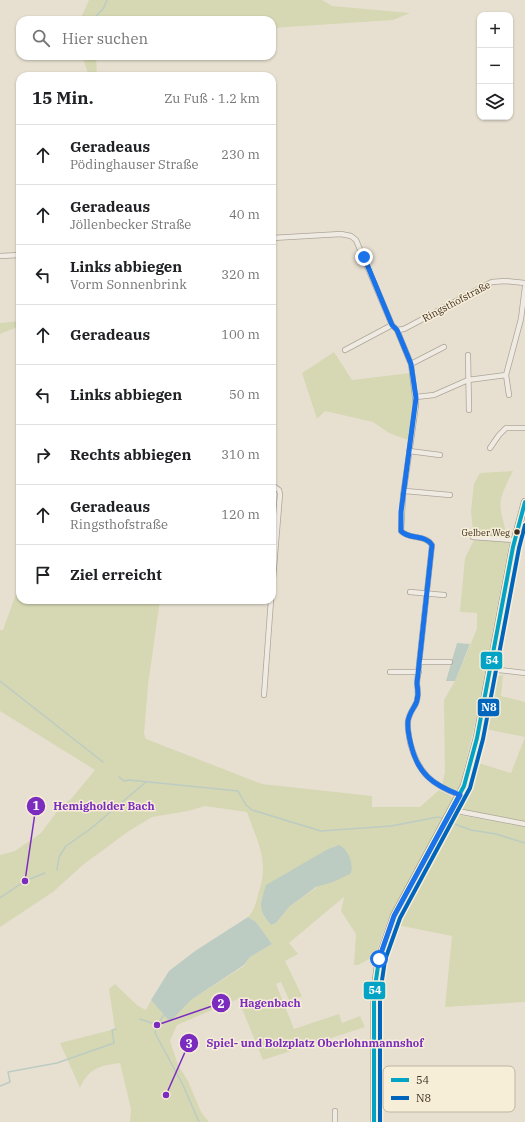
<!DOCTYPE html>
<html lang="de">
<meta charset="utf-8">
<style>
:root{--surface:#fff;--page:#f6f6f6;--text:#202124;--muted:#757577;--line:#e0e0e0}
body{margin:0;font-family:"IBM Plex Serif",serif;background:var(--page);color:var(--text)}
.controls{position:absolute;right:12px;top:12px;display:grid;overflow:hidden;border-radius:8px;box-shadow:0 1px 3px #0004}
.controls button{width:36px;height:36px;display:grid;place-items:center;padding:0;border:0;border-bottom:1px solid var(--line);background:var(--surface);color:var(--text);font:20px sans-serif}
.stop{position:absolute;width:12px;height:12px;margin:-9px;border:3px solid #1a73e8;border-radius:50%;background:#fff}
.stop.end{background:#1a73e8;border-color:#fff;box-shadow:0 1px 4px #0008}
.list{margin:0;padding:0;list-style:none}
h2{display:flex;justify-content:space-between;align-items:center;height:52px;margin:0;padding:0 16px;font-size:17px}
h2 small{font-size:13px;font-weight:400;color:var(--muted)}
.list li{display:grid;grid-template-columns:26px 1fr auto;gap:12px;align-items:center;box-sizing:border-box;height:60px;padding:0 16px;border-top:1px solid var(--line)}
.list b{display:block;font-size:15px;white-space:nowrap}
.list p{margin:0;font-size:13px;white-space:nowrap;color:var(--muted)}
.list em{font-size:13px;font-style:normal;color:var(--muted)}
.icon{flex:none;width:22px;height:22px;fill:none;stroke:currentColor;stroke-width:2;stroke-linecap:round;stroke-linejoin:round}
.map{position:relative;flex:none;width:525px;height:1122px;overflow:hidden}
.search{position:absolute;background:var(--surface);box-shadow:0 1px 3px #0004;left:16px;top:16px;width:260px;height:44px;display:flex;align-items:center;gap:10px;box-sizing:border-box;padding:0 14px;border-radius:12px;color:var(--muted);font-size:15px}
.panel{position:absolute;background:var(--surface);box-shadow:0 1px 3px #0004;left:16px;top:72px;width:260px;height:532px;border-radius:12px}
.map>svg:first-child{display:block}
.green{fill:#d6d7b3;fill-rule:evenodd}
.water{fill:#bcccc2}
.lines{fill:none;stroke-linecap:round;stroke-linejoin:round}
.stream{stroke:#bcccc2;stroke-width:1.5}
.minor-casing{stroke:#ada599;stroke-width:6}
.major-casing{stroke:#928b80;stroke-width:8}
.minor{stroke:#efebe3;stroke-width:4.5}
.major{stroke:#e6e1d4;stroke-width:6}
.bus-1-casing{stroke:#f7eed8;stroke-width:7}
.bus-2-casing{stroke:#f7eed8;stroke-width:7}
.bus-1{stroke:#03a3c5;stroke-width:4}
.bus-2{stroke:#0065bd;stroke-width:4}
.route{stroke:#1a73e8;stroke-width:5}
.bus-dot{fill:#3d2e20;stroke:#f7eed8;stroke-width:1.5}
.labels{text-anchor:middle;stroke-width:3;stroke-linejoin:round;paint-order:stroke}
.bus-label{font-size:9px;fill:#3d2e20;stroke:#f7eed8;text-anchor:end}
.street-label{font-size:10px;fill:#3d2e20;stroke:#f7eed8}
.key{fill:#f7eed8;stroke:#bfb4a1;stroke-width:1}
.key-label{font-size:11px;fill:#3d2e20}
.leader{fill:none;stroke:#7b2cbf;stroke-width:1.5}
.callout-dot{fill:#7b2cbf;stroke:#f7eed8;stroke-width:1.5}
.mark-label{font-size:12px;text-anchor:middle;font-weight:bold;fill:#fff}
.callout-label{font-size:11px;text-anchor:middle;font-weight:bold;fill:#7b2cbf;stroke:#f7eed8;stroke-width:3;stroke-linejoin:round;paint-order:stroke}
.line-badge{stroke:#f7eed8;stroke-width:1.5}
.badge-label{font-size:11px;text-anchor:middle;font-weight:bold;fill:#fff}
</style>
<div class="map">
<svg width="525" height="1122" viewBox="0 0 525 1122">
<rect width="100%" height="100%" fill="#e7e0d1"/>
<path class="green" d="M89,0H322L332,6L410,13L393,20L272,28V20H80Z
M82,56H96L97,76H89Z
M20,321V326L0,334V323Z
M334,352L352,380L410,373L414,407L408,440L389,433L373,422L325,411L317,419L302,373Z
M513,471C497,503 498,501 507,536L510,538L476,720L459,789L452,790L442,785L445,772L444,700L455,681L477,629V613L460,612L465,558L474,540L471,511L474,484L480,473Z
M20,588V600H160L148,685L144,734L146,739L262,784L372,796V807H420L439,790L454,798L444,820L387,922L375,956L358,965H354L356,934L341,911L344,897L289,943L298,954L285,961L302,996L290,1002L281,982L276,984L294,1029L339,1014L342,1023L360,1016L365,1027L263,1060L238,999L177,1025L170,1041L178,1065L188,1081L201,1112L209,1122H130L131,1109L120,1063C99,1066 89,1068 80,1088L60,1043L115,1029L109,989L115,984L138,1006L146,1010L151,1000L170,1022L191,1000L244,966L250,957L272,944L256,922L248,917C254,911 256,903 258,895C270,861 258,844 247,812L205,806L188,811L152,817L129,831L84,864L53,892L0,927V855L15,851L41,833L61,806L71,799L95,770L0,711V630H3L17,591ZM335,846L320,885L289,907L276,923L271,925C262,915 258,908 263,894L320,854Z
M503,675L501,696L525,702V823L459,810L457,808L467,788L475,762L511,773L525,737L481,728L491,677Z
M454,814L525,827V1002L445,1007L452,936L397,925L431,860L430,857Z"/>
<path class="water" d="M457,643L470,644L455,681H446Z
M339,845C348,848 355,867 350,874L333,882L316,887L289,907L276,923L271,925C257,909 260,904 266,885L328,849Z
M248,917L256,922L272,944L250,957L244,965L191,1000L170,1022L151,1000L169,971L195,951Z"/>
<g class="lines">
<path class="stream" d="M92,20L103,9L107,0
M0,681L103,762
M119,777L124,781L129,780L238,791L246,805L252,810L321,831L391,826L438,817L442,818
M452,823L471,830L496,834L525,843
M57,870L59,857L66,846L89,830L146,782
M0,898L25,881L45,873
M140,1019L157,1025L164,1015
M157,1025L155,1033L183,1085L199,1122
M0,1086L10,1082L8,1072L57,1063L114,1043L112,1030L116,1029"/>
<g class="minor-casing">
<path id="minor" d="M272,238L341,234L351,236L356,240L392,325L397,330L404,329L492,282L505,281L525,283
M0,256L20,255
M397,330L411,364L416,405L403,496L401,531C409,540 425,534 432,545L417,683C418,691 419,700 414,707C411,712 409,715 408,721C407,728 409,735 410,742C418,773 431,784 459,795
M345,350L392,325
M468,355L469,410
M411,364L444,347
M506,375L509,395
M416,397L434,395L468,380L506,375L521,319L525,287
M490,448L499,435L506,428H525
M409,451L440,455
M272,485L279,490L280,494L272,591
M405,491L450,495
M516,534L525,536
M473,537L514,540
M410,592L444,595
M420,662H450
M499,670L525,673
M390,672H419
M264,695L271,600
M452,810L525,824
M335,1122V1111"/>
</g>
<g class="major-casing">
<path id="major" d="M374,1122V994L379,959L394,916L464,786L477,738L513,547L525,502"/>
</g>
<use href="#minor" class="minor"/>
<use href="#major" class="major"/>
<g class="bus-1-casing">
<path id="bus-1" d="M374,1122V994L379,959L394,916L464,786L477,738L513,547L525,502"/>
</g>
<g class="bus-2-casing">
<path id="bus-2" d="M380,1122V994L385,960L400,918L470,788L483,739L519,548L525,525"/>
</g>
<use href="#bus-1" class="bus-1"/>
<use href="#bus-2" class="bus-2"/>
</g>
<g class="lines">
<path class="route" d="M364,257L392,325L397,330L411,364L416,398L401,512V531C409,540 425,534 432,545L417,683C418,691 419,700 414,707C411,712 409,715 408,721C407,729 409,737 411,745C418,774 433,785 460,795L394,916L379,959"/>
</g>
<circle class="bus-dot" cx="517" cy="532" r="3.5"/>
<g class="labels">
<g class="bus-label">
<text x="510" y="536">Gelber Weg</text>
</g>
<g class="street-label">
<text transform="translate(456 301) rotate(-28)" y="4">Ringsthofstraße</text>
</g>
</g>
<rect x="383" y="1066" width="132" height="46" rx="6" class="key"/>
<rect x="391" y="1078" width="18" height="4" fill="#03a3c5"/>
<rect x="391" y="1096" width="18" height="4" fill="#0065bd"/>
<g class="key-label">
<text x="416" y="1084">54</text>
<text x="416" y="1102">N8</text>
</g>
<path class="leader" d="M25 881L36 806M157 1025L221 1003M166 1095L189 1043"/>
<g class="callout-dot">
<circle cx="25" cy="881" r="4"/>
<circle cx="157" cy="1025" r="4"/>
<circle cx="166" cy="1095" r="4"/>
<circle cx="36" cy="806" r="10"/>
<circle cx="221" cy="1003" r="10"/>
<circle cx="189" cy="1043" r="10"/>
</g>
<g class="mark-label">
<text x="36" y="810">1</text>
<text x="221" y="1008">2</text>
<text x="189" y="1048">3</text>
</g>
<g class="callout-label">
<text x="104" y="810">Hemigholder Bach</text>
<text x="270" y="1007">Hagenbach</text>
<text x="315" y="1047">Spiel- und Bolzplatz Oberlohnmannshof</text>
</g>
<g class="line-badge">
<rect x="480" y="651" width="23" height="19" rx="4" fill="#03a3c5"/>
<rect x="477" y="698" width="23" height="19" rx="4" fill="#0065bd"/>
<rect x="363" y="981" width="23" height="19" rx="4" fill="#03a3c5"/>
</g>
<g class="badge-label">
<text x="492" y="664">54</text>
<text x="489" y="711">N8</text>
<text x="375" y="994">54</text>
</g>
</svg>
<div class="controls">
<button>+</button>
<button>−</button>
<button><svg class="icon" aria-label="layers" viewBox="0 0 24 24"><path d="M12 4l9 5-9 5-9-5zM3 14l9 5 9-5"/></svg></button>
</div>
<div class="stop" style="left:379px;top:959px"></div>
<div class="stop end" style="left:364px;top:257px"></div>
<div class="search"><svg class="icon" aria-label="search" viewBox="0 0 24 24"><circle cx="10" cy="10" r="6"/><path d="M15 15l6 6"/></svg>Hier suchen</div>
<section class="panel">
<h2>15 Min.<small>Zu Fuß · 1.2 km</small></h2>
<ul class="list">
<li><svg class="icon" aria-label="ahead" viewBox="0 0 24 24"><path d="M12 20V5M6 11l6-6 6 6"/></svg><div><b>Geradeaus</b><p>Pödinghauser Straße</p></div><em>230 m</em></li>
<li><svg class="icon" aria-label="ahead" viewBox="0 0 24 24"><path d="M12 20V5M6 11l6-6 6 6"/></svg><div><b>Geradeaus</b><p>Jöllenbecker Straße</p></div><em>40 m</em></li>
<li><svg class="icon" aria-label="left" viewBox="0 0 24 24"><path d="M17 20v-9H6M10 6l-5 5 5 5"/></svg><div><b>Links abbiegen</b><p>Vorm Sonnenbrink</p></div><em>320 m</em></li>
<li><svg class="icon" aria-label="ahead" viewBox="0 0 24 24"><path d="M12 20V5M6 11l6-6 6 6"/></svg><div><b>Geradeaus</b></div><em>100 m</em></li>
<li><svg class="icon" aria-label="left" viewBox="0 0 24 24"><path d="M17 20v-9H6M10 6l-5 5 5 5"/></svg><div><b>Links abbiegen</b></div><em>50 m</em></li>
<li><svg class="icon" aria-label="right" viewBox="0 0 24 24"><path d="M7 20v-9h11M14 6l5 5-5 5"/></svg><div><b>Rechts abbiegen</b></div><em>310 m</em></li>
<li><svg class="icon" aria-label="ahead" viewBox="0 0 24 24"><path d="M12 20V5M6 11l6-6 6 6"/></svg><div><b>Geradeaus</b><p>Ringsthofstraße</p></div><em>120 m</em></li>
<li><svg class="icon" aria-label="arrive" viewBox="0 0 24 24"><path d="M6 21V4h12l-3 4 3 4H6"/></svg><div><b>Ziel erreicht</b></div></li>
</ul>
</section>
</div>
